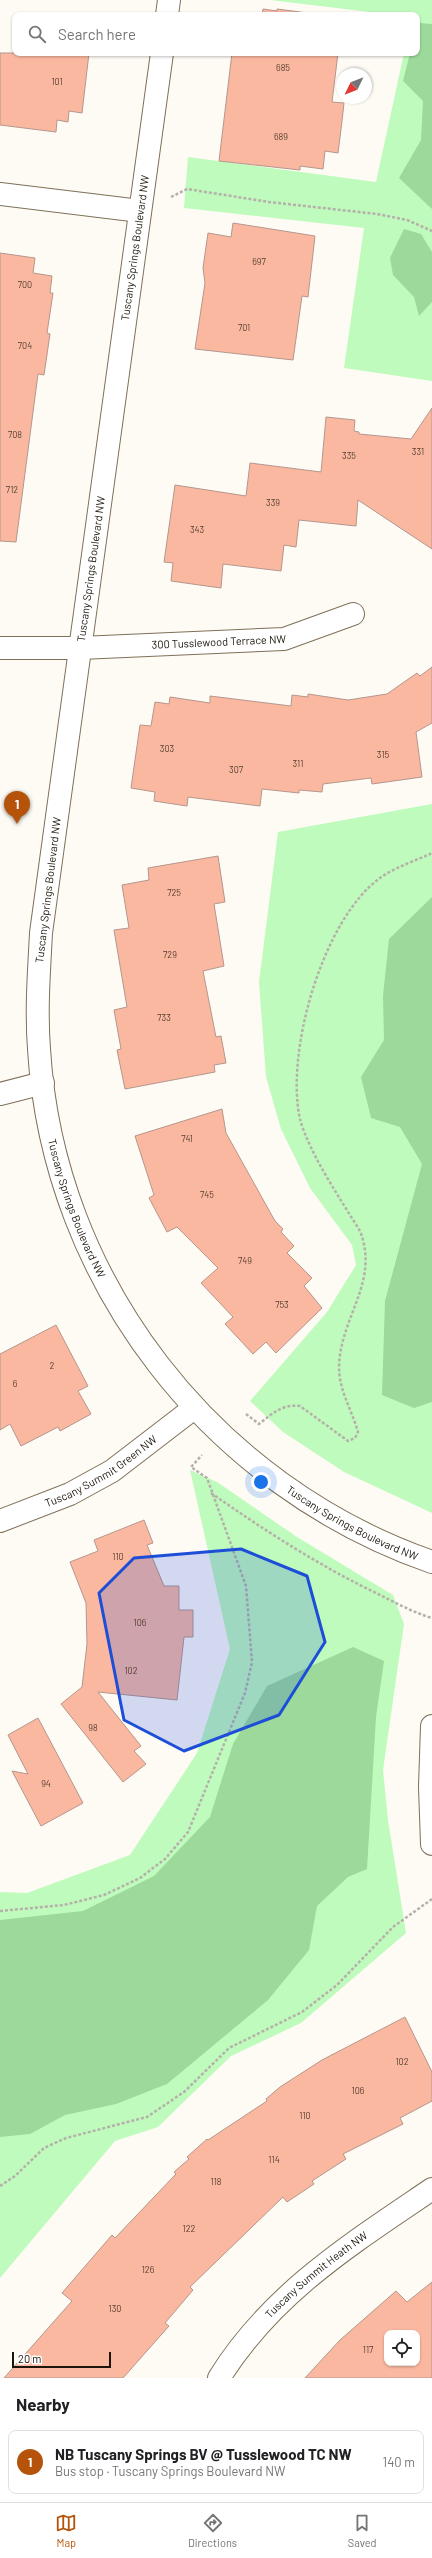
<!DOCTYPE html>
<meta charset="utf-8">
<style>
:root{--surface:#fff;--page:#f6f6f6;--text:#202124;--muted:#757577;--line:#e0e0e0;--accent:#b45309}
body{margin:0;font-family:Barlow,sans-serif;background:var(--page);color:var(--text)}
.controls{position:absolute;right:12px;bottom:12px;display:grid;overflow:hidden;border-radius:8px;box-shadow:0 1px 3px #0004}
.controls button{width:36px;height:36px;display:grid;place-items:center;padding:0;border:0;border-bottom:1px solid var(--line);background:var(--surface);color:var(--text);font:20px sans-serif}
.compass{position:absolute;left:336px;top:68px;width:36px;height:36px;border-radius:50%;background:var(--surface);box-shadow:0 1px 3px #0004;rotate:227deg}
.scale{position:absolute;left:12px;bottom:10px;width:99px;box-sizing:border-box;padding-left:4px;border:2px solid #1b150b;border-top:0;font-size:11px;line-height:14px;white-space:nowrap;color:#1b150b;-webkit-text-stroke:3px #fff;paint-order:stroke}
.you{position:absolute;left:261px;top:1482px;width:14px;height:14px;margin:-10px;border:3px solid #fff;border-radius:50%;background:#1a73e8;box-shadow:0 0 0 6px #1a73e833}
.badge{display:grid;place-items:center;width:26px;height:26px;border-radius:50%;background:var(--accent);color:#fff;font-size:13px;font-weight:700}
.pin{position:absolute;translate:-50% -33px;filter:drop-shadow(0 1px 2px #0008)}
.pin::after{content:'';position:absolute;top:21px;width:14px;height:12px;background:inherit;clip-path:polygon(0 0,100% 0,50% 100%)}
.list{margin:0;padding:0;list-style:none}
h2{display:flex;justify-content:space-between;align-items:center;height:52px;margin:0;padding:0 16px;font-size:17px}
h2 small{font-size:13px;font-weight:400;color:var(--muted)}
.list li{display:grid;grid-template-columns:26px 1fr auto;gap:12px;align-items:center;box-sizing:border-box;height:64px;margin:0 8px 8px;padding:0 8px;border:1px solid var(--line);border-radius:8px}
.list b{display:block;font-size:15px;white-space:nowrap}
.list p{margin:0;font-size:13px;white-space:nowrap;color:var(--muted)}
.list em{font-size:13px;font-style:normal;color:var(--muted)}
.icon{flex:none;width:22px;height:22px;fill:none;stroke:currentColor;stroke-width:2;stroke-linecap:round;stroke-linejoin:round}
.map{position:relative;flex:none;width:432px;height:2378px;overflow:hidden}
.search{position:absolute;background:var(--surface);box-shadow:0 1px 3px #0004;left:12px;right:12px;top:12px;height:44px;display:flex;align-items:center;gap:10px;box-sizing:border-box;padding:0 14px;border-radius:8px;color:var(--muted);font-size:15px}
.sheet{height:124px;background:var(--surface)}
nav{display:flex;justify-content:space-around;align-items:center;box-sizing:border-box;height:56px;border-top:1px solid var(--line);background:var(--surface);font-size:11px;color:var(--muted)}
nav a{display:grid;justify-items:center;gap:2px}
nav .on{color:var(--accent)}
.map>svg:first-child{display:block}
.green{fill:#bffbbc}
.forest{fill:#9cd99a}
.building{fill:#fbb8a1;stroke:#b5968c;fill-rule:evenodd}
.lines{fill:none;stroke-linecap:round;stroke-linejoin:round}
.minor-casing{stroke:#7f7058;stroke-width:24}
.path{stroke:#b5b1aa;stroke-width:2.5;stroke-dasharray:3 2;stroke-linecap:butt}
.minor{stroke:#fff;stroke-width:22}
.marked{fill:#1d4ed8;fill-opacity:0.2;stroke:#1d4ed8;stroke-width:3;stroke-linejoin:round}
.labels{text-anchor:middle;stroke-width:3.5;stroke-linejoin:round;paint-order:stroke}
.number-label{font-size:9px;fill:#533e30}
.street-label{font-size:11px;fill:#1b150b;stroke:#fff}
</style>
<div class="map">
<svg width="432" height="2378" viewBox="0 0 432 2378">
<rect width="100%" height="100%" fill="#fefbf5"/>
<path class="green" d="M270,0H432V381L344,368L364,228L184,208L188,157L376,182L404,53H417V15H395Z
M432,804V1513L344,1472L283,1432L250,1401L327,1312L356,1265L352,1245L310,1188L281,1129L266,1077L259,982L278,832Z
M190,1470L217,1482L297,1537L393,1595L404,1624L383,1770L388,1820L406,1933L301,2023L231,2056L158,2127L115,2141L0,2278V1892L27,1893L130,1855L197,1753L230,1649Z"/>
<path class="forest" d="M419,23L432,24V209L399,178L421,140L423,101L403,81L410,53H417Z
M404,229L421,234L432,252V302L419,316L414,297L393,275L390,258Z
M432,897V1402L414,1408L382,1395L385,1301L422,1164L400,1127L371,1118L361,1077L384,1040L383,996L389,939Z
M353,1647L384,1661L376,1717L367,1869L348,1877L317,1906L309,1950L268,2000L167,2084L116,2104L65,2115L30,2134L0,2137V1920L83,1911L154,1876L210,1817L233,1744L267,1686Z"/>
<path class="building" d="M263,9L277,11V9L323,15H262Z
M0,53H89L82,113L69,111L68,122L57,120L56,132L0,125Z
M232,53H338L332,102L344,103L342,121L338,153L325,151L323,169L300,166V170L219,161Z
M233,223L315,236L308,297L302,296L293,360L195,349L205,283L203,268L208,233L231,237Z
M0,253L35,258L33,273L52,276L50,293H53L47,333L50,334L44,375L38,374L16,542L0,541Z
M432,408V549L358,500L356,526L299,520L296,547L284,545L281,571L223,564L221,588L171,581L173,563L164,562L175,485L246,496L250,463L321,472L326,417L355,420L354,431L359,432V434L411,439Z
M432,667V723L416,732L422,777L372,784L371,778L323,784L322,792L299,790V793L262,789L260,806L188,797L187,806L154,801L155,792L131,788L140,725L151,726L155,702L169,704L170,697L210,703V696L291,706L292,695L308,697V694L348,700L387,694L417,673L420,676Z
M218,856L225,902L214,904L224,966L203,971L216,1037L221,1036L226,1063L214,1065L215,1072L125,1089L117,1050L121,1049L114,1010L127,1007L114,930L129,928L122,885L149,880L148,868Z
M222,1109L226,1133L275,1221L283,1229L281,1232L294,1246L287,1253L312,1278L304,1286L322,1308L276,1353L266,1342L253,1354L225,1324L233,1317L201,1283L218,1268L177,1227L167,1232L149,1198L154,1195L135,1136Z
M56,1325L88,1386L78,1391L91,1414L60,1431L58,1427L21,1446L10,1424L0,1430V1354Z
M144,1520L153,1543L147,1545L164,1586H179V1610H193V1637H184L177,1700L98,1692L141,1746L134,1751L146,1764L123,1782L61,1704L82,1687L87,1644L86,1603L70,1562L98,1551L94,1540Z
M38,1718L83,1803L41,1826L12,1771L28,1774L8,1735Z
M405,2017L432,2072V2101L400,2118L403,2124L343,2154L346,2159L312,2181L314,2184L287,2202L283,2197L190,2287L193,2290L165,2323L169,2326L123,2378H4L72,2301L62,2293L112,2235L115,2238L176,2174L174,2172L189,2159L187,2157L207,2139L208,2140L267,2101L266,2099L280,2087L322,2060Z
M432,2282V2378H305L340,2340L396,2291L407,2302ZM387,2333H417V2363H387Z"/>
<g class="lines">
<g class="minor-casing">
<g id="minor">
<path d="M167,15L169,0"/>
<path id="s1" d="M162,53L41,933C39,972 36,1010 39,1049C53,1283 213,1486 432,1562"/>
<path d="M0,194L140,211"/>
<path id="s2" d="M0,648H80L284,639L353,614"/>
<path d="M0,1094L43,1083"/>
<path id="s3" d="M0,1521L70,1494L112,1471L194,1408"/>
<path d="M432,1726L430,1787L432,1844"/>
<path id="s4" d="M219,2378C272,2293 351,2244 432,2189"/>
</g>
</g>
<path class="path" d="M171,197L187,189L269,202L377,214L407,220L432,231
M246,1414L259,1424C273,1413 282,1404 300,1406L348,1441L355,1438L358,1432C352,1410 339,1391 339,1367C340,1317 380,1282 360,1231C341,1200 309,1153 300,1119C285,1052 323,919 380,878C395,867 415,861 432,853
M211,1493C264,1530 318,1565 376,1593C394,1602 412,1612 432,1618
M0,1911L64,1905L104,1895L140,1878L165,1859L188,1832L245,1693L252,1662L246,1586L207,1478L191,1467L202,1455
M0,2186L15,2176L44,2148L66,2138L147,2117L184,2092L229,2048L302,2012L337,1985L393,1927L432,1899"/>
<use href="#minor" class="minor"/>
</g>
<path class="marked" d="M241,1549L307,1576L325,1642L279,1715L184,1751L124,1720L99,1593L134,1558Z"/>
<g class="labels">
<g class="number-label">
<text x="283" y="71">685</text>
<text x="57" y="85">101</text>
<text x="281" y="140">689</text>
<text x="259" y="265">697</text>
<text x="25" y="288">700</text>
<text x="244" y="331">701</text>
<text x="25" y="349">704</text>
<text x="15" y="438">708</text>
<text x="418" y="455">331</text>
<text x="349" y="459">335</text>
<text x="12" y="493">712</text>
<text x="273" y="506">339</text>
<text x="197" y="533">343</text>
<text x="167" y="752">303</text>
<text x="383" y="758">315</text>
<text x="298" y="767">311</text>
<text x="236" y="773">307</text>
<text x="174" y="896">725</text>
<text x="170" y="958">729</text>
<text x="164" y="1021">733</text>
<text x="187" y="1142">741</text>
<text x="207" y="1198">745</text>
<text x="245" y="1264">749</text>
<text x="282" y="1308">753</text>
<text x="52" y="1369">2</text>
<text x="15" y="1387">6</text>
<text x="118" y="1560">110</text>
<text x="140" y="1626">106</text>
<text x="131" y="1674">102</text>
<text x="93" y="1731">98</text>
<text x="46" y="1787">94</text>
<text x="402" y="2065">102</text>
<text x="358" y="2094">106</text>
<text x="305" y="2119">110</text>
<text x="274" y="2163">114</text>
<text x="216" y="2185">118</text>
<text x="189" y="2232">122</text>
<text x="148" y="2273">126</text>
<text x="115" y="2312">130</text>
<text x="368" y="2353">117</text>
</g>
<g class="street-label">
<text transform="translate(135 248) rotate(-82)" y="4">Tuscany Springs Boulevard NW</text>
<text transform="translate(91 569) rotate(-82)" y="4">Tuscany Springs Boulevard NW</text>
<text dy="4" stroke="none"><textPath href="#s2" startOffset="219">300 Tusslewood Terrace NW</textPath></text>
<text transform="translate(48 890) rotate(-83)" y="4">Tuscany Springs Boulevard NW</text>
<text dy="4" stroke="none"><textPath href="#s1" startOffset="1169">Tuscany Springs Boulevard NW</textPath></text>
<text dy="4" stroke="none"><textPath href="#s3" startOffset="113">Tuscany Summit Green NW</textPath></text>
<text dy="4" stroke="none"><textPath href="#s1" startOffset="1600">Tuscany Springs Boulevard NW</textPath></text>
<text dy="4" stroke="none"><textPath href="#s4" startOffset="143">Tuscany Summit Heath NW</textPath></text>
</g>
</g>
</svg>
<div class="controls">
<button><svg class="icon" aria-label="locate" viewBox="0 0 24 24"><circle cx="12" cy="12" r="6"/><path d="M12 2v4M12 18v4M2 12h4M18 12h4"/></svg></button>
</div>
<svg class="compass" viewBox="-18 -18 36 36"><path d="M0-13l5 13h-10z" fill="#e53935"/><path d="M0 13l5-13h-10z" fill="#757577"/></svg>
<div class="scale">20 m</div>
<div class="you"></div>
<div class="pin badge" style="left:17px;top:824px">1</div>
<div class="search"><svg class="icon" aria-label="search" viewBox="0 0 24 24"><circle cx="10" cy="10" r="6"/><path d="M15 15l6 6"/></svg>Search here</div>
</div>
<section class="sheet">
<h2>Nearby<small></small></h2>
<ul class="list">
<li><span class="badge">1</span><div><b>NB Tuscany Springs BV @ Tusslewood TC NW</b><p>Bus stop · Tuscany Springs Boulevard NW</p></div><em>140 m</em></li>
</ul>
</section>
<nav>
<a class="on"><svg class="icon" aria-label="map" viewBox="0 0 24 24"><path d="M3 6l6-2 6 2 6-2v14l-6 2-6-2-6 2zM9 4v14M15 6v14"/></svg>Map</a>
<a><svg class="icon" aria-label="directions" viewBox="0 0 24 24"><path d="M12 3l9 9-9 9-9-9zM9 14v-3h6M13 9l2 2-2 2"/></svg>Directions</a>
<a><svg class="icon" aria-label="saved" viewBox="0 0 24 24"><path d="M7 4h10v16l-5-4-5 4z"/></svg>Saved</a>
</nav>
